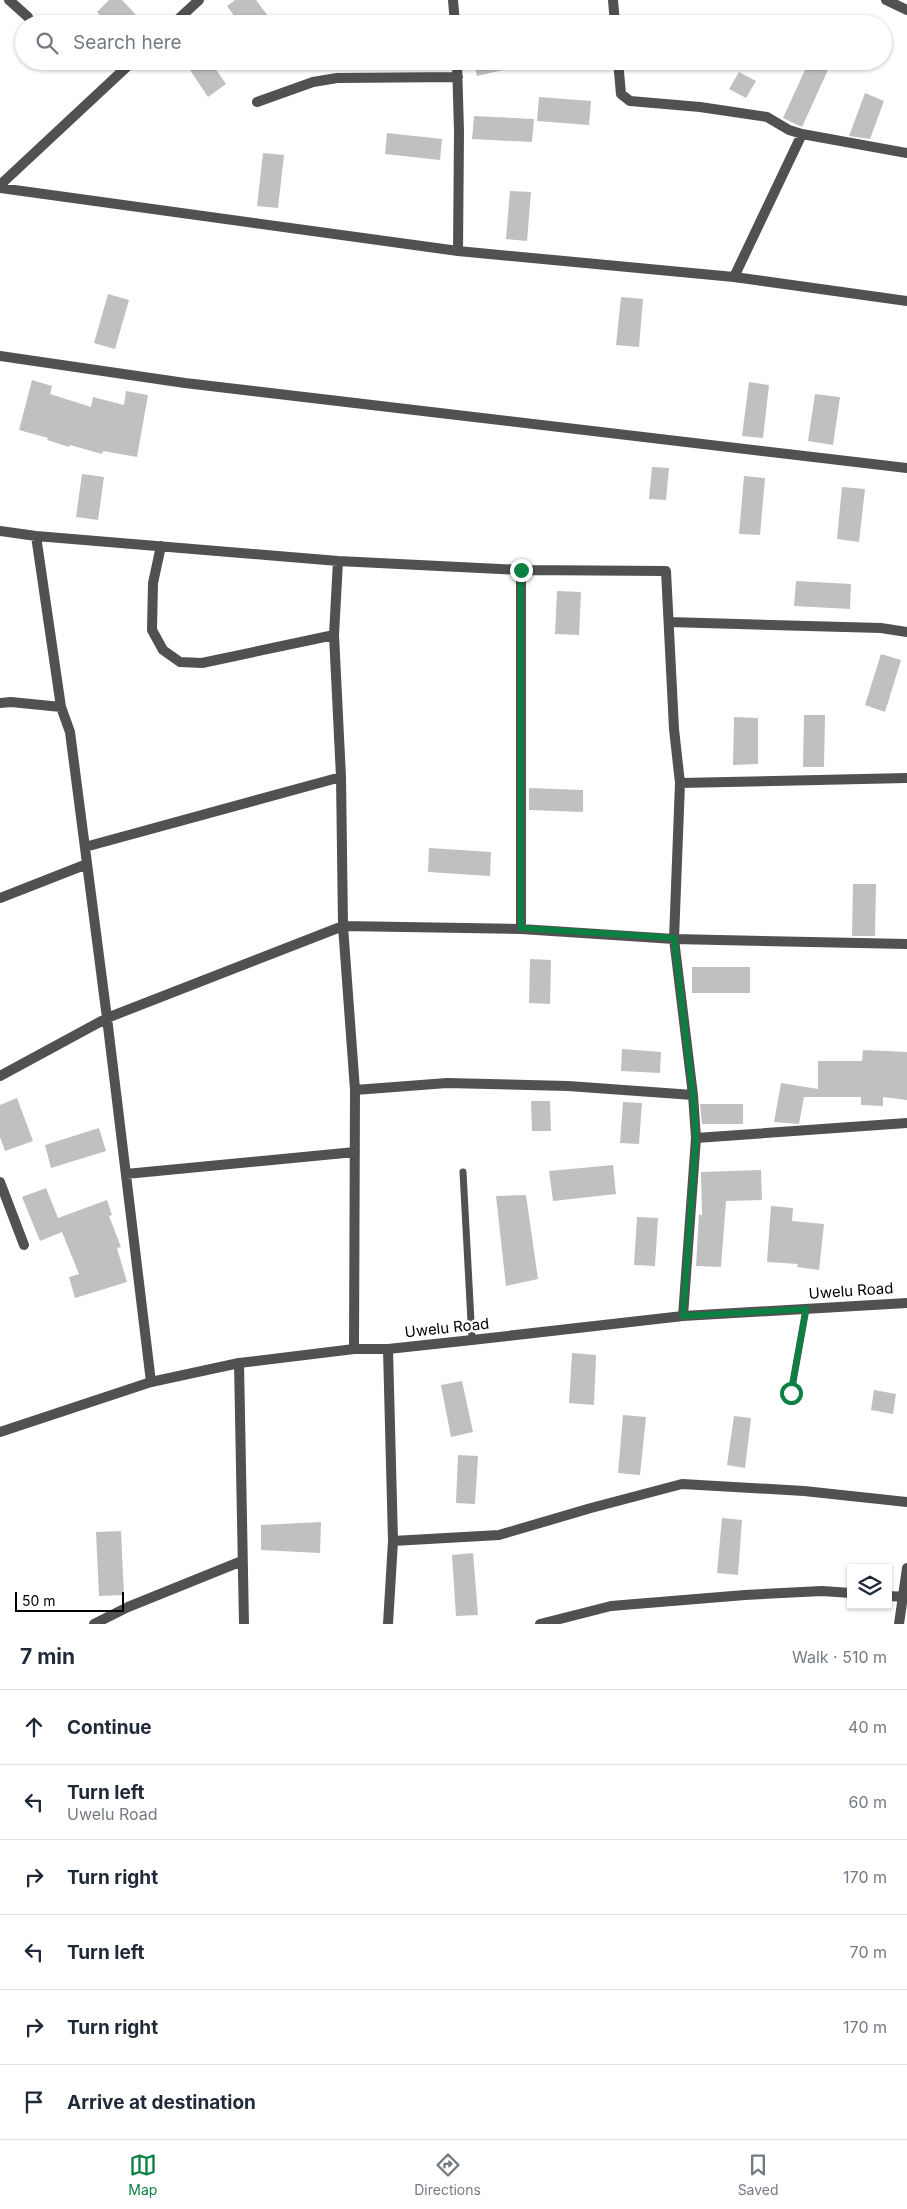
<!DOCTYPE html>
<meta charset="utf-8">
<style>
:root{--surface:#fff;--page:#f6f6f7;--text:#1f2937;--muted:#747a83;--line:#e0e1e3;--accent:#0b8043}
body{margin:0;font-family:Inter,sans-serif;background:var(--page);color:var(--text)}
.controls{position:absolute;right:15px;bottom:15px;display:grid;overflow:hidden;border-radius:0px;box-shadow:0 1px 4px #0004}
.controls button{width:45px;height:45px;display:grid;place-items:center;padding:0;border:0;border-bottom:1px solid var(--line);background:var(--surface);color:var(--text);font:25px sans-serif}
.scale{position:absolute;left:15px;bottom:12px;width:109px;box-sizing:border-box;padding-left:5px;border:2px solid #000;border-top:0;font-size:14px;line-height:18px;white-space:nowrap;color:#000;-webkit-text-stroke:4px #fff;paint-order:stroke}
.stop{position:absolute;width:15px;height:15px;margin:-11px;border:4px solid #0b8043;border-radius:50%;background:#fff}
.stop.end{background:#0b8043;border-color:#fff;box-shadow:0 1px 5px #0008}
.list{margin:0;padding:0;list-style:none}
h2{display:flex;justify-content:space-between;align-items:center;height:65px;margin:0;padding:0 20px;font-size:21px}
h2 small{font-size:16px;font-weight:400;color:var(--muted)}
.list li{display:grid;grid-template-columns:32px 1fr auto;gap:15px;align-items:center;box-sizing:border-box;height:75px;padding:0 20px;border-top:1px solid var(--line)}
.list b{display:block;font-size:19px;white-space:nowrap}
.list p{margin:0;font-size:16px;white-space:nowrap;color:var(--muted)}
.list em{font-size:16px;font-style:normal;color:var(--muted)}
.icon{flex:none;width:28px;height:28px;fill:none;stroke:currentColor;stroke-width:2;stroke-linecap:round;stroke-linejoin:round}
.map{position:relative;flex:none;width:907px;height:1624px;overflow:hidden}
.search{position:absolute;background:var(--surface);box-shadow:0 1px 4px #0004;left:15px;right:15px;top:15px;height:55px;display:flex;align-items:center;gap:12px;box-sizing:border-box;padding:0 18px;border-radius:28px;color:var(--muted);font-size:19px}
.sheet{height:515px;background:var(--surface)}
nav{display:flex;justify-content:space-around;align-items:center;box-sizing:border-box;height:70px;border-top:1px solid var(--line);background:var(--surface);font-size:14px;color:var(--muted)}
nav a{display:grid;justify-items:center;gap:2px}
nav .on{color:var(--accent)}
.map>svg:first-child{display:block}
.building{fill:#c0c0c0}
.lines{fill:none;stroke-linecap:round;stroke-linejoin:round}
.service{stroke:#515151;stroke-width:7}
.minor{stroke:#515151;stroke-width:10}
.tertiary{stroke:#515151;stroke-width:10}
.route{stroke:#0b8043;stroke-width:6}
.labels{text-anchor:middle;stroke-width:5;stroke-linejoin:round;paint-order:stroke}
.street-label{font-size:15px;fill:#000;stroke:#fff}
</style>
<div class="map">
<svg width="907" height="1624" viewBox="0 0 907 1624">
<rect width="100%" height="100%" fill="#fff"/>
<path class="building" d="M109,0H122L138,17L131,24H108L97,12Z
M235,0H256L274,24H240L227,6Z
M184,61H210L226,84L208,97Z
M473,61H520L521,66L477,76Z
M809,61H832L802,127L783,118Z
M739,72L756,81L746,98L729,89Z
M865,93L884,101L870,139L849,136Z
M539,97L591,101L589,125L537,121Z
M474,116L534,119L532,142L472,139Z
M387,133L442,139L440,160L385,154Z
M263,153L284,155L278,208L257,206Z
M510,191L531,192L527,241L506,239Z
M108,294L129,300L115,349L94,343Z
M621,297L643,299L639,347L616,345Z
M32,380L52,386L50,394L91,407L93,397L124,405L126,391L148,395L137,457L103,451L102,454L70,445L69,447L47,440L48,438L19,430Z
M749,382L769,385L763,438L742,436Z
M815,394L840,397L833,445L808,441Z
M652,467L669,468L666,500L649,499Z
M82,474L104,477L98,520L76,517Z
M744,476L765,478L760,535L739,534Z
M842,487L865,489L859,542L837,539Z
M796,581L851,584L850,609L794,606Z
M557,591L581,592L579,635L555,634Z
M881,654L901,660L885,712L865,705Z
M804,715H825L824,767H803Z
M734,717L758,718V764L733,765Z
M529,788L583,790V812L529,810Z
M429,848L491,852L490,876L428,872Z
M853,884H876L875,936H852Z
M530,959L551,960L550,1004L529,1003Z
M692,967H750V993H692Z
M622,1049L661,1052L660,1073L621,1071Z
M863,1050L907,1052V1100L883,1097V1106L861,1105V1097H804L799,1124L774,1122L781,1083L818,1089V1061H862Z
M17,1098L33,1141L5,1151L0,1137V1105Z
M531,1101H550L551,1131H532Z
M623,1102L642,1103L639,1144L620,1143Z
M700,1104H743V1124H702Z
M99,1128L106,1151L51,1168L45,1145Z
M613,1165L616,1194L553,1201L549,1171Z
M761,1170L762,1200L726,1201L721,1267L696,1266L699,1214L702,1215L701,1172Z
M46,1188L58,1218L107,1200L112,1215L109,1216L121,1247L117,1248L127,1282L75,1298L69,1277L79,1274L62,1232L40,1241L22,1197Z
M526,1195L538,1279L506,1286L496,1196Z
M771,1206L793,1208L792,1221L824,1224L819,1270L797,1267L798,1264L767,1262Z
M637,1217L658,1218L655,1266L634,1265Z
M572,1353L596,1355L594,1405L569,1403Z
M462,1381L473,1432L451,1437L441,1385Z
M874,1390L896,1394L893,1414L871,1410Z
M623,1415L646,1417L640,1475L618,1473Z
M734,1416L751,1418L745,1468L727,1465Z
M458,1455L478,1456L475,1504L456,1503Z
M722,1518L742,1520L738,1575L717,1573Z
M321,1522L320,1553L261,1550V1525Z
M121,1531L124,1595L99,1596L96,1532Z
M473,1553L478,1615L456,1616L452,1555Z"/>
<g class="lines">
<path class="service" d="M463,1172L472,1340
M791,1393L806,1309"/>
<path class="minor" d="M9,0L28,17
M453,0L455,24
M613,0L615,24
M886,0L907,10
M173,24L199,0
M457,61L459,132L458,251
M618,61L621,94L630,101L700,107L767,117L789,130L802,134L907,153
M257,102L313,82L337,78L458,77
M0,185L133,61
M0,188L458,251L734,277L907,301
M734,277L802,134
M0,356L185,383L907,468
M0,531L36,536L338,561L521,570L666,571L674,729L680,783L674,939L693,1095L696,1138L683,1316
M36,536L61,707L70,732L107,1018L151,1382
M161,546L153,583L152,630L163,650L180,662L202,663L334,635
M338,561L334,635L341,777L343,926L355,1090L354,1349
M521,570V929
M669,622L881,628L907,632
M0,703L11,702L61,707
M680,783L907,778
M85,847L341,777
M0,898L87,864
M0,1076L107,1018L343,926L521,929L674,939L907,944
M355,1090L447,1083L568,1086L693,1095
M696,1138L907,1123
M126,1174L355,1152
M0,1182L24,1245
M388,1349L393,1541L388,1624
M239,1363L244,1624
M393,1541L499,1535L591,1508L682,1484L804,1491L907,1502
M888,1596L907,1597
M94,1624L128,1607L242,1561
M540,1624L611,1606L745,1595L822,1591L851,1593
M899,1624L907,1568"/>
<path class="tertiary" d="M0,1432L151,1382L239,1363L354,1349H388L472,1340L683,1316L907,1303"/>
</g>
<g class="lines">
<path class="route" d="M521,570V928L674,938L693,1095L696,1138L683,1316L806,1309L791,1393"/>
</g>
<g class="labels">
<g class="street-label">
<text transform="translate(851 1291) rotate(-4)" y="5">Uwelu Road</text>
<text transform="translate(447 1328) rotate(-6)" y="5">Uwelu Road</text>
</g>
</g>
</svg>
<div class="controls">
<button><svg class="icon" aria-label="layers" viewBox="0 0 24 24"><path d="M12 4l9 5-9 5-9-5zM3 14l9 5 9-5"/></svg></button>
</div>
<div class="scale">50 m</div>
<div class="stop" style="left:791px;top:1393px"></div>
<div class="stop end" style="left:521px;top:570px"></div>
<div class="search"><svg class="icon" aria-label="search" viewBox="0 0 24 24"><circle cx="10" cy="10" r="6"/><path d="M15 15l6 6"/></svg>Search here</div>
</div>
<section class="sheet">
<h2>7 min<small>Walk · 510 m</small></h2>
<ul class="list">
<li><svg class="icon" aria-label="ahead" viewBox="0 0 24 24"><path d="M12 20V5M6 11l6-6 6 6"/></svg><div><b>Continue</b></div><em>40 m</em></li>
<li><svg class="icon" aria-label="left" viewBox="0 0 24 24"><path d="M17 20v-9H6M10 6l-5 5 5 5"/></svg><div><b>Turn left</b><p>Uwelu Road</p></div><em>60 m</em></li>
<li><svg class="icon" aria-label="right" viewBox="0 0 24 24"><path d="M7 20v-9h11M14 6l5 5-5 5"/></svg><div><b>Turn right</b></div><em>170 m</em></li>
<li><svg class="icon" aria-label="left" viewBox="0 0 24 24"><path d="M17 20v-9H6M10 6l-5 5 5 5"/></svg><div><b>Turn left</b></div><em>70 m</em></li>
<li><svg class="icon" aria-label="right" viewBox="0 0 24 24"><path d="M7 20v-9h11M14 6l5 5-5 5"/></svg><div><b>Turn right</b></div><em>170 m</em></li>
<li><svg class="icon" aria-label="arrive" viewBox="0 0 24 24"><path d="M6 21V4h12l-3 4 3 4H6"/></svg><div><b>Arrive at destination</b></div></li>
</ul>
</section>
<nav>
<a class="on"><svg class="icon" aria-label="map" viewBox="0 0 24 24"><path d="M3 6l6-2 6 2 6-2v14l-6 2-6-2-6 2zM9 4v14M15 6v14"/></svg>Map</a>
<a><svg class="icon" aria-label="directions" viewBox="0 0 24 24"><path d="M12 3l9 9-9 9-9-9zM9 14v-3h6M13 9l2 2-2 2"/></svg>Directions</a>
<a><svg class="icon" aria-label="saved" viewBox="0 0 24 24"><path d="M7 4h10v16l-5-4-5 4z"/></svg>Saved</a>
</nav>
